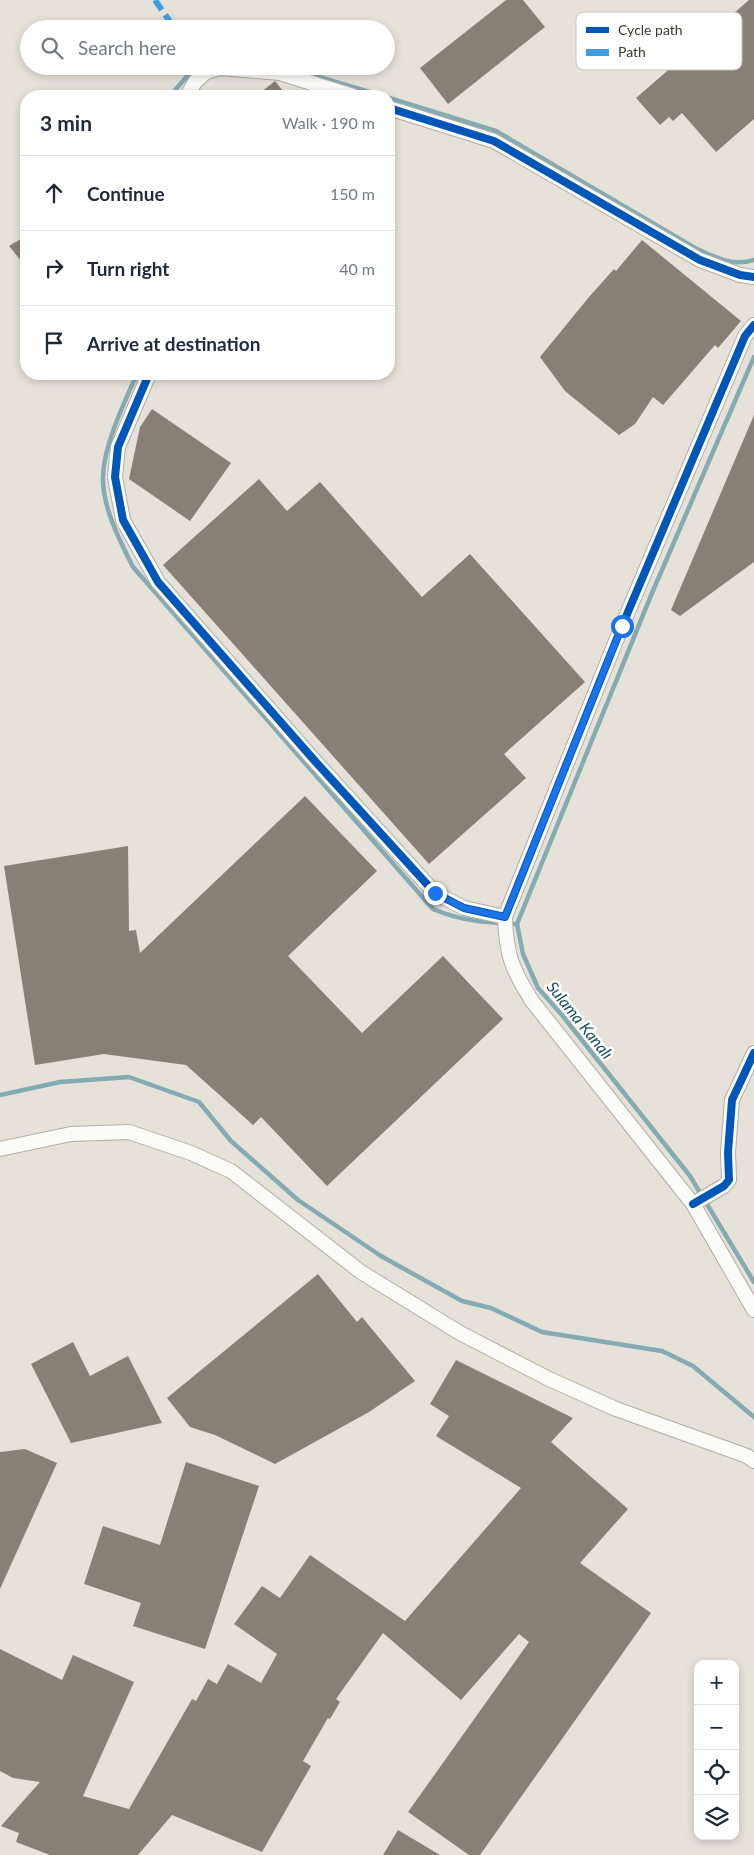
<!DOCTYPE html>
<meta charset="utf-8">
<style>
:root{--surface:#fff;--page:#f2f2f3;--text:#1f2937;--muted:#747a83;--line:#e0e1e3}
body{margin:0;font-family:Lato,sans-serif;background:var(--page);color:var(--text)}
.controls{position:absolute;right:15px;bottom:15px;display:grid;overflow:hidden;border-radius:10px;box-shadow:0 2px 8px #0003}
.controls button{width:45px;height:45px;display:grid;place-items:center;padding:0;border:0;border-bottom:1px solid var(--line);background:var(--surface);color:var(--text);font:25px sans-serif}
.stop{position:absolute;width:15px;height:15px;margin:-11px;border:4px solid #1a73e8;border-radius:50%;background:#fff}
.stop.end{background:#1a73e8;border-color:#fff;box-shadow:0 1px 5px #0008}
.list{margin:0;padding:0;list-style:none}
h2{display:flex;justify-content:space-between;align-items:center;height:65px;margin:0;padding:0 20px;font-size:21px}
h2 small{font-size:16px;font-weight:400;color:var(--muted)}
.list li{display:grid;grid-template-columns:32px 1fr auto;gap:15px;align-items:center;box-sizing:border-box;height:75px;padding:0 20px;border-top:1px solid var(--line)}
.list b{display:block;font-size:19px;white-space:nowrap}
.list em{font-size:16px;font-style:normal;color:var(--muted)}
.icon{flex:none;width:28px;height:28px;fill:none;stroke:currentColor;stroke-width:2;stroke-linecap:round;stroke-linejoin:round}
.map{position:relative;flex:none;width:754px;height:1855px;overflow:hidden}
.search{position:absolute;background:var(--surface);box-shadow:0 2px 8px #0003;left:20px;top:20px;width:375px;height:55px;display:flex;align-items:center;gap:12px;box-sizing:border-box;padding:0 18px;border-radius:28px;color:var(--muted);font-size:19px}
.panel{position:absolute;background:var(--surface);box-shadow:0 2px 8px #0003;left:20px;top:90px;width:375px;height:290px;border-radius:20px}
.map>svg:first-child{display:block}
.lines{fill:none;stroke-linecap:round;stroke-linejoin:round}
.stream{stroke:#83abb1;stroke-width:4.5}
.building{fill:#878175}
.minor-casing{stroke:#b0ada6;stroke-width:16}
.minor{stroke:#fbfbf9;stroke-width:14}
.quiet{stroke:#3f9ee2;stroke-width:6;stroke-dasharray:12 6;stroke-linecap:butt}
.cycleway-casing{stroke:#fff;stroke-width:11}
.cycleway{stroke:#0057b8;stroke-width:8}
.route{stroke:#1a73e8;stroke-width:6}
.labels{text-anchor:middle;stroke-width:5;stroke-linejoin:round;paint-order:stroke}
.water-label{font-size:16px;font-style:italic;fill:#1b4f59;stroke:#fff}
.key{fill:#fff;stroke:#c4c4c2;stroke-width:1}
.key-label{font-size:14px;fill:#3c3933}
</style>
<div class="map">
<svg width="754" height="1855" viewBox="0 0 754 1855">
<rect width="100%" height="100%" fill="#e6e2da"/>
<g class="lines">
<path class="stream" d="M282,66L383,96
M173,96L176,89L196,66
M389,98L496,131L695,248C715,257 732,267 754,260
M754,357L652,593L517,924L523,954L538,988L562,1015L690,1176L754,1282
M137,374C124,403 104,445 103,476C102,507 120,541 133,567L433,909C461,921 487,923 517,924
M0,1095L60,1082L129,1077L199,1102L231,1141L298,1200L381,1256L462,1301L491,1308L542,1332L662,1351L693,1366L754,1417"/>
</g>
<path class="building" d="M506,0H523L545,27L448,104L420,68Z
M749,0H754V119L716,152L682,113L673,121L669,117L660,125L636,98Z
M275,81L287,96H256Z
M26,236V267L9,246Z
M642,240L741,321L718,348L715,345L663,405L653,397L635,424L619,435L565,391L540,357L589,297L614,269L616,271Z
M152,409L231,463L190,521L129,479L140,427Z
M754,415V562L680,616L671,610Z
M259,479L287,511L320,482L422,597L470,554L585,682L504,754L526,778L429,864L163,565Z
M305,796L377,871L288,956L362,1033L443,956L503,1019L327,1186L261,1117L253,1125L186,1065L104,1054L35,1065L4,866L128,846L129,931L136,930L140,953Z
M318,1274L357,1322L362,1317L415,1381L369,1412L275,1464L215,1435L190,1427L167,1398Z
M73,1342L90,1376L128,1356L162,1423L71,1443L31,1364Z
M456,1360L573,1418L551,1442L628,1509L580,1563L651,1613L480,1855H469L408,1812L529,1642L519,1634L461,1700L383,1633L336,1699L340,1702L330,1719L328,1718L303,1761L311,1766L262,1852L172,1815L138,1855H50L16,1842L19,1833L1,1826L40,1782L13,1778L0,1771V1649L62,1680L73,1655L134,1682L83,1796L129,1809L192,1699L196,1701L208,1679L217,1684L228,1664L261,1683L277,1654L234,1624L262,1586L280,1598L310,1555L405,1621L521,1488L436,1436L449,1416L430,1404Z
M25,1449L57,1463L0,1589V1452Z
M186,1462L259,1486L205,1649L133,1626L141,1603L84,1584L103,1526L160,1545Z
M398,1830L440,1855H383Z"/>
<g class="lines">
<g class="minor-casing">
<path id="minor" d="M187,96L195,82L206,72L220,68L280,73L353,96
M389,108L494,141L700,260L740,275L754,277
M754,325L745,336L622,626L505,917C506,955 512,969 532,1001L693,1204L754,1310
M149,374L118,447L115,477L123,520L158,582L314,760L435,893L464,908L505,917
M0,1149L71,1134L129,1132L191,1153L231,1171L361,1272L460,1333L549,1379L616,1409L747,1456L754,1461
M693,1204L724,1186L729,1180L728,1152L732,1100L754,1053"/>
</g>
<use href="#minor" class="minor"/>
<path class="quiet" d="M155,0L175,29
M202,66L206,72"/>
<g class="cycleway-casing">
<path id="cycleway" d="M389,108L494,141L700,260L740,275L754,277
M149,374L118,447L115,477L123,520L158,582L314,760L435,893L464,908L505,917L622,626L745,336L754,325
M693,1204L724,1186L729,1180L728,1152L732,1100L754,1053"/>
</g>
<use href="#cycleway" class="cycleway"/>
</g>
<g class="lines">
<path class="route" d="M435,893L464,908L505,917L622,626"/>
</g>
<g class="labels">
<g class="water-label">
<text transform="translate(580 1020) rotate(51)" y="6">Sulama Kanalı</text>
</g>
</g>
<rect x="576" y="12" width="166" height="58" rx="8" class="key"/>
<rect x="586" y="27" width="23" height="6" fill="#0057b8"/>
<rect x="586" y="49" width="23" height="7" fill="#3f9ee2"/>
<g class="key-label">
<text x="618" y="35">Cycle path</text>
<text x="618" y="57">Path</text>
</g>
</svg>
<div class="controls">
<button>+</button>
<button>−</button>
<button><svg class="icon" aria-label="locate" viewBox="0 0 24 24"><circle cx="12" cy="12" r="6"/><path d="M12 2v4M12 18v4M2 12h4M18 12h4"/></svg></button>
<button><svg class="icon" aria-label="layers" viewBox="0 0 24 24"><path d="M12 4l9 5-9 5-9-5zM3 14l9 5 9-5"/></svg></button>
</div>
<div class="stop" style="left:622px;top:626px"></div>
<div class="stop end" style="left:435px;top:893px"></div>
<div class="search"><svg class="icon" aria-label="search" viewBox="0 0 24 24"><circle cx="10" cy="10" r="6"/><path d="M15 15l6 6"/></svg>Search here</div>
<section class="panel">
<h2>3 min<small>Walk · 190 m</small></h2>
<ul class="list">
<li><svg class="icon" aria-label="ahead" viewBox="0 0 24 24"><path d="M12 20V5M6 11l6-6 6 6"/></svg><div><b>Continue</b></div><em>150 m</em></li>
<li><svg class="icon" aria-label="right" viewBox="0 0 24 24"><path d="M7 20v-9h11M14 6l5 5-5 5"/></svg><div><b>Turn right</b></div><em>40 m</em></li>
<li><svg class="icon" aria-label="arrive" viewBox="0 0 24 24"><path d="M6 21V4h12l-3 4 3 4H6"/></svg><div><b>Arrive at destination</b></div></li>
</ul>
</section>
</div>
